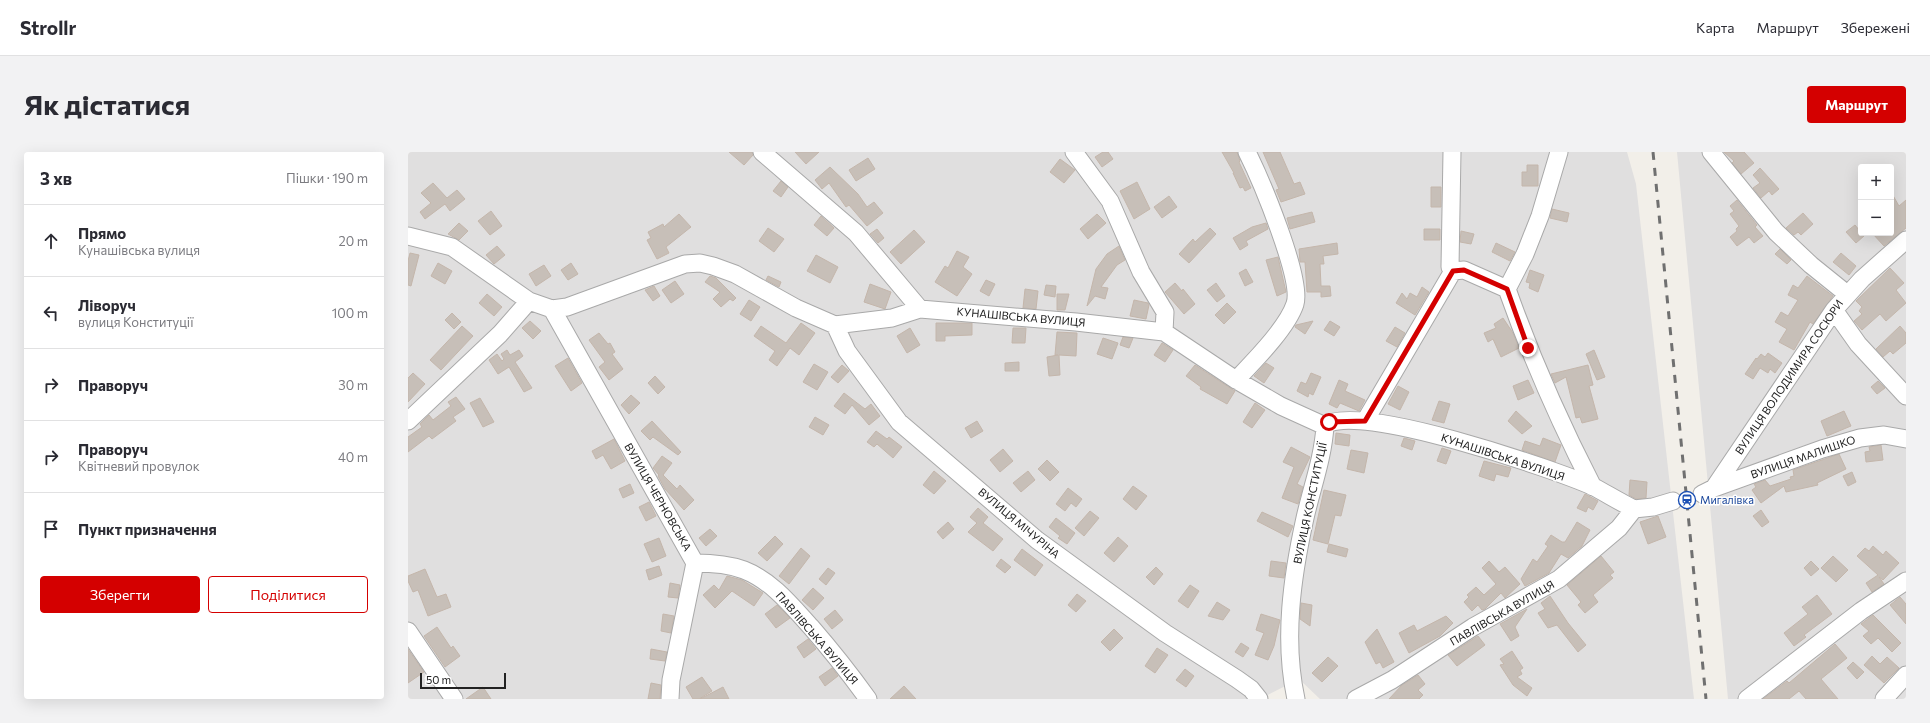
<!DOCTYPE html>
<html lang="uk">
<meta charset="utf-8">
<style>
:root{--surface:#fff;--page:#f2f2f3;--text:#2b2b33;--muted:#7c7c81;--line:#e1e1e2;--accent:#d40000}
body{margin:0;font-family:Commissioner,sans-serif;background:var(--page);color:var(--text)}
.controls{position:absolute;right:12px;top:12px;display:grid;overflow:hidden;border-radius:4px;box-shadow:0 4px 16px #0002}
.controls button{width:36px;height:36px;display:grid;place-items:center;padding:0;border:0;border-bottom:1px solid var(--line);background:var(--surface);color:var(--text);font:20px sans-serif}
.scale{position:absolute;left:12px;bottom:10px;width:86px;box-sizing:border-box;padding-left:4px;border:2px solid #222;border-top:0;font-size:11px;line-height:14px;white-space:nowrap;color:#222;-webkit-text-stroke:3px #fff;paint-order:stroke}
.stop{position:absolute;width:12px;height:12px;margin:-9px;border:3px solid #d40000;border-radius:50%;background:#fff}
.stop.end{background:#d40000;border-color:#fff;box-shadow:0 1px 4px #0008}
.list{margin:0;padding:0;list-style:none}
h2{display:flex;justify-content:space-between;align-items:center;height:52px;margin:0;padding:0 16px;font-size:17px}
h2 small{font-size:13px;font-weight:400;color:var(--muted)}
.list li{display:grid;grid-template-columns:26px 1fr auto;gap:12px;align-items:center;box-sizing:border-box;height:72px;padding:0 16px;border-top:1px solid var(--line)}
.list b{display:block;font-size:15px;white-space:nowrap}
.list p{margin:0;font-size:13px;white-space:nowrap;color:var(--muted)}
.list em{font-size:13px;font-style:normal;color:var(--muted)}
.actions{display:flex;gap:8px;padding:12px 16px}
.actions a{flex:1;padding:9px 0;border:1px solid var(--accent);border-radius:4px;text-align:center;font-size:14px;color:var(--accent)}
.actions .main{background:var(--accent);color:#fff}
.icon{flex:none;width:22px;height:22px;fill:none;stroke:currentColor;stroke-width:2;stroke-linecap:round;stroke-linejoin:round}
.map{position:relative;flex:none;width:1498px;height:547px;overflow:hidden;border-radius:4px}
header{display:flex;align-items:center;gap:24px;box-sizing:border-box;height:56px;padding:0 20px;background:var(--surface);border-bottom:1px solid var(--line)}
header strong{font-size:19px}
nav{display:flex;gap:22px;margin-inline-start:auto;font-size:14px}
.intro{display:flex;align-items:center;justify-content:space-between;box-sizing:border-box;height:96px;padding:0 24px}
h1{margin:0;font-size:28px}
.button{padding:10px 18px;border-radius:4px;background:var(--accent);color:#fff;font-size:14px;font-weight:700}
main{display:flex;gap:24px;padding:0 24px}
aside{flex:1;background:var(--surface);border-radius:4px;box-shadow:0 4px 16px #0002}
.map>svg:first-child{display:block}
.residential{fill:#e0dfdf;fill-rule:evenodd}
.building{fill:#c7bfb8;stroke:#c4b6ab}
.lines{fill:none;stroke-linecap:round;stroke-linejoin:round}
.minor-casing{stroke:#a9a9a9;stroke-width:19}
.minor{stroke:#fff;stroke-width:17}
.rail{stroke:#707070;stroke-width:3;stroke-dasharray:8 8;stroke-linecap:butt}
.route{stroke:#d40000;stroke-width:5}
.labels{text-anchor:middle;stroke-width:3;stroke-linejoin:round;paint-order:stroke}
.street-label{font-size:11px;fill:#222;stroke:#fff}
.transit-label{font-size:11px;fill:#164399;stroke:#fff;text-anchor:start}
</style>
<header>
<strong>Strollr</strong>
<nav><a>Карта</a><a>Маршрут</a><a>Збережені</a></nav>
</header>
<div class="intro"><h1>Як дістатися</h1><a class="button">Маршрут</a></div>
<main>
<aside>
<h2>3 хв<small>Пішки · 190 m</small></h2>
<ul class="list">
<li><svg class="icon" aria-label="ahead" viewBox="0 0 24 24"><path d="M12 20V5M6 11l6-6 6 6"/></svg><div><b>Прямо</b><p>Кунашівська вулиця</p></div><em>20 m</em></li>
<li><svg class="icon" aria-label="left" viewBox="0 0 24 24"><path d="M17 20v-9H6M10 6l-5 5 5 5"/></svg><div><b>Ліворуч</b><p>вулиця Конституції</p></div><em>100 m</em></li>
<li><svg class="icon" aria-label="right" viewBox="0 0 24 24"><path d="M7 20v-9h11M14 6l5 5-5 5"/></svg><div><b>Праворуч</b></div><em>30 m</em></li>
<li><svg class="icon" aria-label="right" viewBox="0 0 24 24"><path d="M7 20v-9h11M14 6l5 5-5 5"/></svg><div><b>Праворуч</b><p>Квітневий провулок</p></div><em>40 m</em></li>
<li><svg class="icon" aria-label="arrive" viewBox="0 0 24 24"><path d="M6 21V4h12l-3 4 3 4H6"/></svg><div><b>Пункт призначення</b></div></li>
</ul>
<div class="actions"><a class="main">Зберегти</a><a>Поділитися</a></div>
</aside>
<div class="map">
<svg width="1498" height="547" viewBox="0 0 1498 547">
<rect width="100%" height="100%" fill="#f2efe9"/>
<path class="residential" d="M0,0H1219L1228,32L1286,547H912L891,527L852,547H269L291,406L145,151L116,140L0,79Z
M1269,0H1498V547H1320ZM1453,15H1483V81H1453Z
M0,89L32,98L105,148L141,165L273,396L281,420L259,547H0Z"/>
<path class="building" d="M321,0H344L345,3L336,13Z
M387,0H411L398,12Z
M695,0H700L705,7L694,15L687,5Z
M814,0H829L832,9L831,10L843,36L837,39L835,35L832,36L825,21H826Z
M855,0H872L886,32L892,30L897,42L873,50L868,38L871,37Z
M1316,0H1336L1346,11L1333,22L1324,11L1326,9Z
M460,6L467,17L448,29L441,18Z
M652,7L667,18L656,31L642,20Z
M1119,13H1130V34H1114V20H1119Z
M422,15L450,42L459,55L466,50L475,61L459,74L441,53L438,55L421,31L414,37L407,28Z
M1352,16L1371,37L1364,43L1361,39L1353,46L1345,36L1352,31L1345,23Z
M373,29L380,35L373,45L365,39Z
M729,30L742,57L726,67L712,39Z
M25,31L39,46L49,38L57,47L42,59L37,52L17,67L12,60L23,51L13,41Z
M1023,35H1033V55H1023Z
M1483,40L1491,54L1498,48V76L1476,94L1464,81H1483Z
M761,44L769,55L754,66L746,55Z
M1329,48L1349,73L1347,75L1355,84L1346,91L1341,85L1329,94L1322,85L1329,79L1328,77L1331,74L1322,62L1326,59L1322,54Z
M1144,57L1161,61L1159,70L1142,66Z
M83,59L94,74L82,83L70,69Z
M904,60L907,70L882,77L879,66Z
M1395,61L1405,72L1393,83L1390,80L1386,83L1378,76Z
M271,62L283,75L258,95L261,101L249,107L239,88L243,86L240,80L255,72L256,75Z
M689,62L698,71L680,87L672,77Z
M413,64L426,76L419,84L406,73Z
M51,71L60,79L51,88L40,82Z
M858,71L860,77L838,89L840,93L832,98L825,86L844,75Z
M1447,73L1456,84L1448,91L1438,80Z
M360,76L376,87L366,100L351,89Z
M802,76L808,82L781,111L771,102L785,87L787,90Z
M469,77L476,86L470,91L462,82Z
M1016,77H1032V88H1016Z
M506,78L517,90L493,112L482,100Z
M1053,79L1066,82L1063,92L1052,90Z
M929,91L930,102L915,104L916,112H912L913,134H922L923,144L913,145V140H899L897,110H892L891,97Z
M1088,91L1107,100L1102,109L1084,100Z
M89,94L97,103L86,112L78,103Z
M711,94L717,108L709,113L693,135L700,136L697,147L687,144L679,154L688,117L699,102Z
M1372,97L1383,108L1379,112L1367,102Z
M549,99L561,105L555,115L564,122L549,144L527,130L537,114L540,116Z
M2,101L11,103L3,134L0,133V109Z
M1433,101L1448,114L1441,123L1425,110Z
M408,103L430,115L422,131L399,119Z
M870,105L878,140L869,144L858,108Z
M30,111L44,119L37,132L23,124Z
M163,111L170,122L160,128L153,118Z
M136,113L143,124L128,134L121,122Z
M1482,116L1496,131L1488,138L1498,151L1478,169L1472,162L1454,178L1446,169L1454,162L1451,159L1454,155L1448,149Z
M838,117L845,130L837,134L831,121Z
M1122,118L1136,123L1130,140L1121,136L1122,131L1118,130Z
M302,124L308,126L328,146L325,149L322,147L313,155L305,147L312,140L297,130Z
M360,124L373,130L371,135L358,128Z
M1399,124L1425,144L1405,172L1402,170L1386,198L1371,190L1379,177L1367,170L1373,160L1380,164L1390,148L1380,143L1385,133L1390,136Z
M578,128L587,132L581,144L572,139Z
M267,129L276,142L263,151L254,138Z
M767,131L774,139L775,137L787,152L776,162L757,140Z
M808,131L817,144L809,150L799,138Z
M462,132L483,140L477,157L456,150Z
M638,133L648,134L647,145L636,143Z
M246,134L252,144L245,149L237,138Z
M1014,135L1021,140L1007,163L988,151L994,141L999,147L1002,141L1009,145Z
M617,137L630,139L628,157L615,156Z
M79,142L94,155L86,164L71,151Z
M649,142H661L657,158H649Z
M341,148L352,155L343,169L332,162Z
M726,148L740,151L741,153L738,167L722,164Z
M819,151L828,160L816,172L807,163Z
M44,161L53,170L46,177L37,168Z
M1095,166L1105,181L1111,196L1093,205L1085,187L1080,190L1076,181L1088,176L1086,172Z
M122,169L133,179L125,187L114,176Z
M905,169L897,182L887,175L888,173Z
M922,169L932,175L926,184L916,178Z
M393,171L407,181L391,203L382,196L369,214L361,208L367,199L346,184L353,174L378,191Z
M528,171H564V183L537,184V189H528Z
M54,174L65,184L33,218L22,208Z
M1492,174L1498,181V191L1485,202L1482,199L1475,205L1468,197Z
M987,175L997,181L989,195L978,189Z
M502,176L512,193L499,201L489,184Z
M605,176H618L617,191H604Z
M649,180L669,181L668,204L651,203L652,223L641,224L639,205L650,203H647Z
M191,181L200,192L202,191L207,200L204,202L215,217L201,228L191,215L197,210L181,188Z
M715,185L725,186L721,196L712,193Z
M695,186L710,191L704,207L689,202Z
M754,191L765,198L757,210L746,203Z
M99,198L102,203L111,198L115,204L107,210L124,236L116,240L101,215L90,222L81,208L89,202L94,209L96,207L93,202Z
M1186,198L1197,225L1189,228L1178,202Z
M1360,201L1374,211L1367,221L1362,217L1360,221L1352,216L1345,227L1337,222L1348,206L1349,207L1353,202L1357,205Z
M160,206L174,231L163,239L147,214Z
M611,210V219H597V211Z
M858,211L866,216L856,231L846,224Z
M406,212L420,220L409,238L395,230Z
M434,213L441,219L430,231L423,225Z
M787,213L827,239L819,252L792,237L793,235L778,224Z
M1180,213L1185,233L1181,234L1190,267L1174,271L1172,265L1168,266L1158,225L1147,231L1143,222Z
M5,221L17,232L0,250V226Z
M903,221L913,225L905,243L901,241L900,245L889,239L893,230L898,232Z
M247,224L257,235L250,242L240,231Z
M931,228L940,232L937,239L957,248L951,259L932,251L929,256L921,252Z
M1120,228L1126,241L1110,248L1105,234Z
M1470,229L1477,236L1469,242L1463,235Z
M990,234L1001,240L992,258L980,252Z
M436,241L457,257L463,252L472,264L461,273L444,253L437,262L426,254Z
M223,243L232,251L221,262L213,253Z
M48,245L57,257L45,265L48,269L24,287L21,284L0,300V285L14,275L12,272L21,263L25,268L43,254L40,250Z
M72,246L86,270L75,275L62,251Z
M1031,249L1042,252L1036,271L1024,268Z
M847,251L857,258L844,276L835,270Z
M1108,259L1124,274L1114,282L1100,269Z
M1436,259L1443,274L1419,284L1413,269Z
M407,265L421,273L415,283L401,275Z
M244,269L273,300L270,303L245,285L242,288L233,279Z
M569,269L575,279L563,286L557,276Z
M468,279L479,287L481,285L494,295L485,306L469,292L466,295L459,290Z
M928,281L942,283L941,294L927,292Z
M996,286L1007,289L1004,298L993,294Z
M1135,286L1153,293L1147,310L1114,298L1117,289L1132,294Z
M206,287L217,309L203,317L195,303L188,307L184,299Z
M1473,293L1475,308L1458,310L1457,300L1462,299L1461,295Z
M883,295L902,305L889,332L895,335L890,352L874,346L886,315L875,310Z
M1034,296L1043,299L1038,312L1029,309Z
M595,297L605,309L592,320L582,308Z
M943,298L960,301L956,321L939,317Z
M1431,302L1438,317L1409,331L1410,333L1378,340L1376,334L1353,351L1344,338L1348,335L1346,332L1357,328L1362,334L1383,327L1382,325L1386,324L1385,318Z
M254,304L264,311L255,323L269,337L272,333L286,348L276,358L257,337L250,324L251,323L245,316Z
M639,308L651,320L642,329L630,317Z
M1076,309L1103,316L1100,325L1088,322L1086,329L1071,324Z
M526,319L538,329L526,342L515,333Z
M620,319L627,328L613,340L605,331Z
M1444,320L1448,330L1440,334L1435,324Z
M1222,328L1239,330L1238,346L1228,347L1221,343Z
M222,332L226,341L215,346L211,337Z
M725,334L739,344L728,358L715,347Z
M660,336L674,347L668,355L663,351L657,359L648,352Z
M916,338L938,343L933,364L927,363L920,392L905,388Z
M1177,342L1190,349L1185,358L1180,355L1178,360L1169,356Z
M241,350L248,364L238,369L231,355Z
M570,356L580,365L575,371L595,387L585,399L560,380L569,371L562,365Z
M1353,358L1361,370L1354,375L1345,364Z
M682,359L691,366L676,384L667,376Z
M854,360L885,374L880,385L849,369Z
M1250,364L1258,385L1240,392L1232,370Z
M648,366L667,381L659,392L650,386L652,384L641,375Z
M540,370L546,377L535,387L529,380Z
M1169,370L1182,378L1174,394L1160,406L1153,402L1141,421L1117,434L1113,427L1125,407L1129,410L1140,394L1137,392L1143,383L1154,390H1157Z
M302,377L309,384L298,394L291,386Z
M367,384L375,392L359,409L350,401Z
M710,385L720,394L706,410L696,401Z
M251,386L258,404L244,410L236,392Z
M921,392L940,397L938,405L919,400Z
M1465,394L1475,403L1478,399L1491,411L1475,428L1471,425L1476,432L1464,440L1458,431L1470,423L1449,404L1457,396L1461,399Z
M393,396L402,404L381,432L371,424Z
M614,397L635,413L627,424L606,408Z
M1193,404L1206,420L1202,423L1205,426L1185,443L1190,450L1177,461L1170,453L1173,450L1159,433Z
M1425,404L1440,418L1428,430L1413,416Z
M593,407L603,415L597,421L588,414Z
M863,409L878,411L876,426L861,424Z
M1081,409L1091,420L1097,415L1112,432L1097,446L1093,441L1077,457L1074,458L1070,453L1064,459L1056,450L1061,445L1059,443L1068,435L1076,443L1088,432L1074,416Z
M1403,409L1411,417L1403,424L1396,416Z
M251,414L254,423L241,428L238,418Z
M748,415L755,422L746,433L738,425Z
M420,416L427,421L418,433L411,427Z
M17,417L29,445L38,442L43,455L20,464L10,438L5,440L0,429V424Z
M319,424L334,428L355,441L346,454L324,439L307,456L295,443L306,433L311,438Z
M262,431L272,433L270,446L260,445Z
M782,433L791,439L780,456L770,449Z
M405,436L416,446L405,458L394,448Z
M669,442L678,449L668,460L660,453Z
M1409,443L1424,462L1396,483L1398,485L1386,494L1376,481L1400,462L1394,455Z
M1142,444L1160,471L1178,493L1170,500L1149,473L1140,476L1130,461L1137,457L1133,451Z
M1492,445L1498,452V472L1482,453Z
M809,450L822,458L815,468L800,464Z
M893,451L904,453L902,474L892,467Z
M369,453L382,466L368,476L357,462Z
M1119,457L1107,475L1111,484L1103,489L1092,472Z
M427,458L435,468L424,477L416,467Z
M255,462L266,464L263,481L253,479Z
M853,462L872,468L866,494L860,508L847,503L856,481L848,478Z
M1465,463L1493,491L1484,500L1470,486L1463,492L1455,484L1461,479L1453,472Z
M1038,464L1045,471L1032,484L1001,501L991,481L1006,473L1009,479Z
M29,475L43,496L45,494L52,504L37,515L16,484Z
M706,477L715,486L702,499L693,490Z
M969,477L986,510L975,516L972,510L968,512L957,490Z
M1070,484L1077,493L1049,514L1040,503Z
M400,487L408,497L396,506L389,495Z
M833,491L841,496L835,505L827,500Z
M1427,492L1439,506L1413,527L1430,547H1398L1391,539L1381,547H1355L1379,529L1381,531Z
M749,496L760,503L747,521L737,514Z
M0,497L16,520L0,531Z
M243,497L259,500L257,509L242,507Z
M1104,499L1115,516L1112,518L1114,522L1109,525L1124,536L1119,544L1105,533L1092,513L1096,512L1092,507Z
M1464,504L1472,512L1479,505L1491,516L1476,531L1456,513Z
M920,505L930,514L914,530L904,521Z
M1445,510L1456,520L1449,527L1439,516Z
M424,516L430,524L417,534L411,525Z
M777,517L786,524L778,535L768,528Z
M1010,523L1017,532L1010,538L1015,543L1011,547H981L994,533Z
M294,525L304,539L291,547H285L278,535Z
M243,531L253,533L252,547H240Z
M496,534L508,547H482Z
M75,535L83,547H58Z
M315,535L321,547H292Z"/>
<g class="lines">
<g class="minor-casing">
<path id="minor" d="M354,0L448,81L512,157
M666,0L702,49L733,120L757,160L756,180
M1151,0L1132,64L1117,102L1099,137C1123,205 1152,271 1185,335
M1303,0L1368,80L1403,113L1439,142
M0,84L44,95L121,149L144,157L159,155L277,112L292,111L305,114L327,122L388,156L427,173L484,166L512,157L668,170L756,180L828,228L873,254L917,274C944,248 1149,318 1186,335C1199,342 1212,350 1226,357
M1045,119L1056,118L1099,137
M144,157L287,411L263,528L262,547
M1426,158L1450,192L1498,244
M427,173L439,199L491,270L629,388L757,481L829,527L843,537L851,547
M828,228C846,209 879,176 887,152C895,127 852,26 839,0
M0,269L92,182L121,149
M957,269L1045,119L1042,115L1044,0
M1306,336L1426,158L1454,127L1498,88
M1294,342L1306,336L1414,297L1452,286L1476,283L1498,287
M1226,357L1245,355L1265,349
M287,411C304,411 320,412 336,418C364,429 383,453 403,475C423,498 442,522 460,547
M0,479L46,547
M888,547C875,488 884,425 897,366C904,335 915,306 917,274
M948,547L984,528L1065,475L1151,427L1211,376L1226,357
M1339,547L1453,459L1498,429
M1476,547L1498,523"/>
</g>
<use href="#minor" class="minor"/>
<path class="rail" d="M1245,0L1298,547"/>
</g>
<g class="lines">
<path class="route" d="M921,270L957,269L1045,119L1056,118L1099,137L1120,196"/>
</g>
<defs>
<g id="station-ring" transform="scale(0.9)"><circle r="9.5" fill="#fff" stroke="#1a4fb4" stroke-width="1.5"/><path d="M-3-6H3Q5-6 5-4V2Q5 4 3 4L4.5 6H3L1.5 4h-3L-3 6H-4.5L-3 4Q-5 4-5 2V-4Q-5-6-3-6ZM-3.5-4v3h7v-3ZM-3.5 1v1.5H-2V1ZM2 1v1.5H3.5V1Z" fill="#1a4fb4"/></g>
</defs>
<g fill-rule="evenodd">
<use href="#station-ring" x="1279" y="348"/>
</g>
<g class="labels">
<g class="street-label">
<text transform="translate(613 165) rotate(5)" y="4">КУНАШІВСЬКА ВУЛИЦЯ</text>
<text transform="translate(1381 225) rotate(-56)" y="4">ВУЛИЦЯ ВОЛОДИМИРА СОСЮРИ</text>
<text transform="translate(1095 305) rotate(18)" y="4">КУНАШІВСЬКА ВУЛИЦЯ</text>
<text transform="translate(1395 305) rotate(-19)" y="4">ВУЛИЦЯ МАЛИШКО</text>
<text transform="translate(250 345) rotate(60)" y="4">ВУЛИЦЯ ЧЕРНОВСЬКА</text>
<text transform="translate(902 351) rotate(-78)" y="4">ВУЛИЦЯ КОНСТИТУЦІЇ</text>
<text transform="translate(611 371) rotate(40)" y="4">ВУЛИЦЯ МІЧУРІНА</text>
<text transform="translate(1094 461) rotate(-30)" y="4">ПАВЛІВСЬКА ВУЛИЦЯ</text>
<text transform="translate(409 486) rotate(49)" y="4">ПАВЛІВСЬКА ВУЛИЦЯ</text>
</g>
<g class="transit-label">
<text x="1292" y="352">Мигалівка</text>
</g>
</g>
</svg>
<div class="controls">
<button>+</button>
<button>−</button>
</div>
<div class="scale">50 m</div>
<div class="stop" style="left:921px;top:270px"></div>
<div class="stop end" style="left:1120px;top:196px"></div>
</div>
</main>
